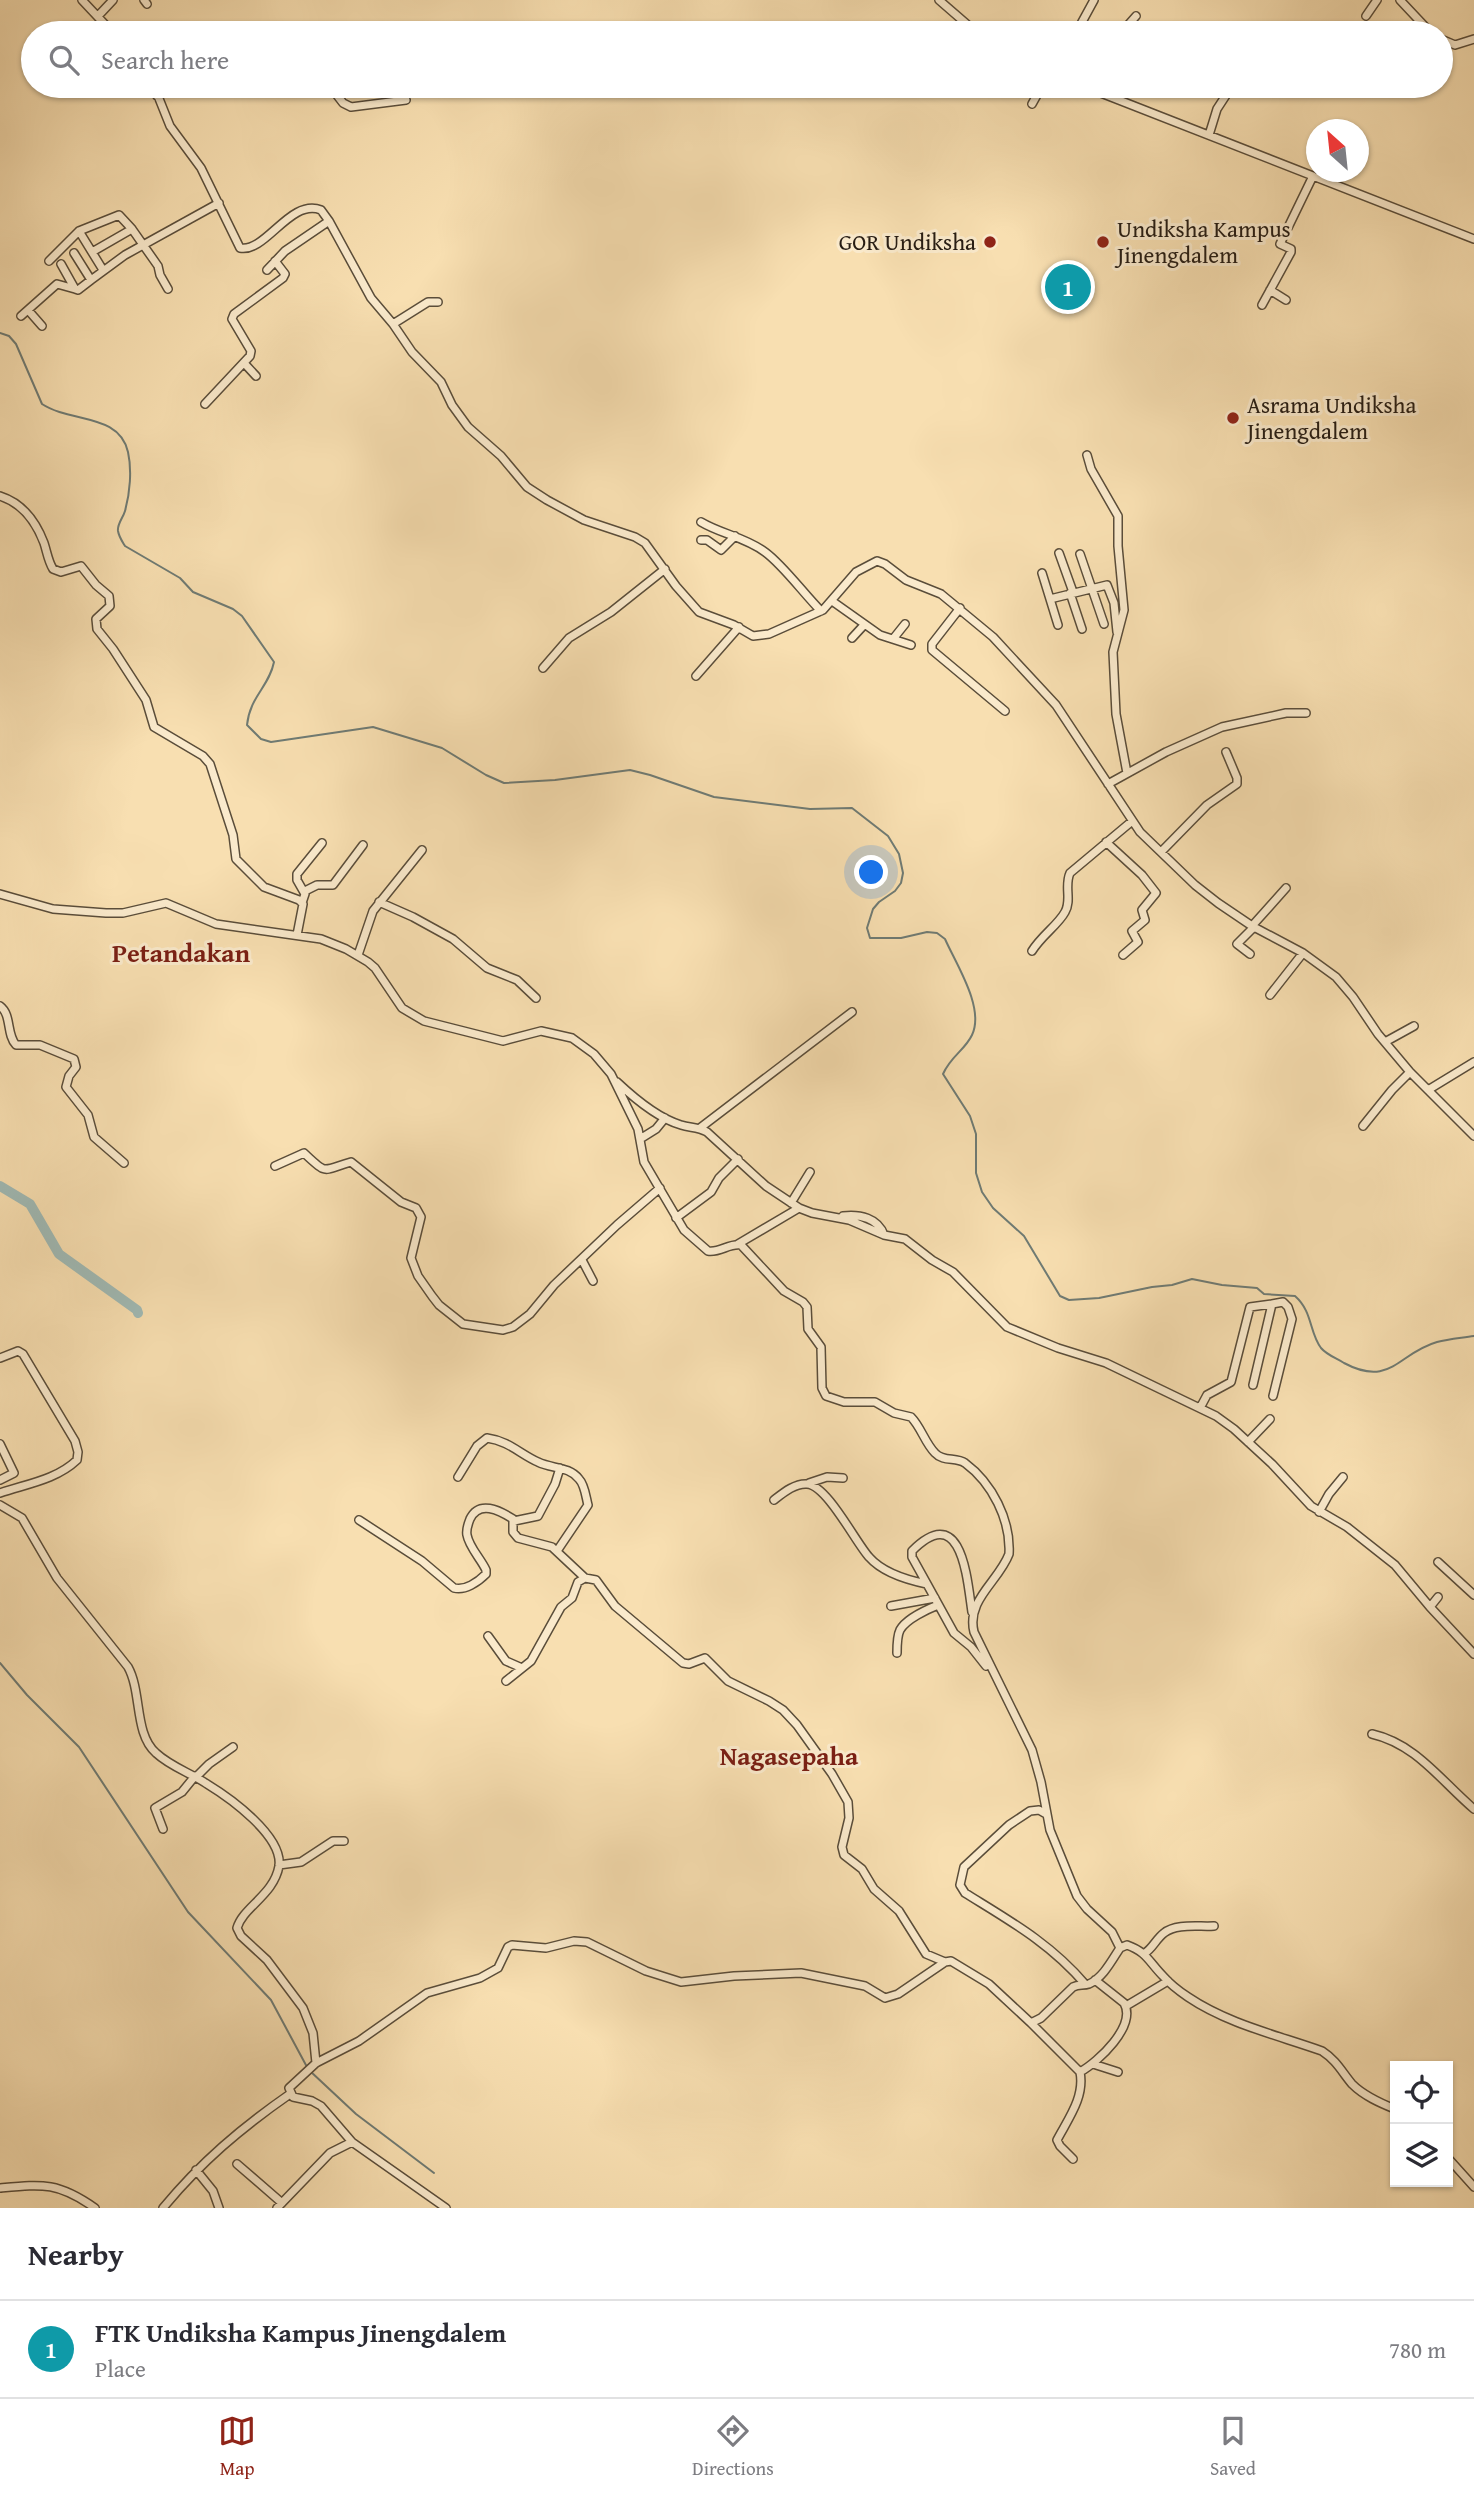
<!DOCTYPE html>
<style>
:root{--surface:#fff;--page:#f2f2f3;--text:#2b2b33;--muted:#7c7c81;--line:#e1e1e2;--accent:#8f2418}
body{margin:0;font-family:"Gentium Book Plus",serif;background:var(--page);color:var(--text)}
.controls{position:absolute;right:21px;bottom:21px;display:grid;overflow:hidden;border-radius:0px;box-shadow:0 2px 5px #0004}
.controls button{width:63px;height:63px;display:grid;place-items:center;padding:0;border:0;border-bottom:2px solid var(--line);background:var(--surface);color:var(--text);font:35px sans-serif}
.compass{position:absolute;left:1306px;top:119px;width:63px;height:63px;border-radius:50%;background:var(--surface);box-shadow:0 2px 5px #0004;rotate:333deg}
.you{position:absolute;left:872px;top:873px;width:24px;height:24px;margin:-18px;border:5px solid #fff;border-radius:50%;background:#1a73e8;box-shadow:0 0 0 10px #1a73e833}
.badge{display:grid;place-items:center;width:46px;height:46px;border-radius:50%;background:var(--accent);color:#fff;font-size:23px;font-weight:700}
.pin{position:absolute;translate:-50% -50%;border:4px solid #fff;box-shadow:0 2px 7px #0006}
.list{margin:0;padding:0;list-style:none}
h2{display:flex;justify-content:space-between;align-items:center;height:91px;margin:0;padding:0 28px;font-size:30px}
h2 small{font-size:23px;font-weight:400;color:var(--muted)}
.list li{display:grid;grid-template-columns:46px 1fr auto;gap:21px;align-items:center;box-sizing:border-box;height:98px;padding:0 28px;border-top:2px solid var(--line)}
.list b{display:block;font-size:26px;white-space:nowrap}
.list p{margin:0;font-size:23px;white-space:nowrap;color:var(--muted)}
.list em{font-size:23px;font-style:normal;color:var(--muted)}
.icon{flex:none;width:38px;height:38px;fill:none;stroke:currentColor;stroke-width:2;stroke-linecap:round;stroke-linejoin:round}
.map{position:relative;flex:none;width:1474px;height:2208px;overflow:hidden}
.search{position:absolute;background:var(--surface);box-shadow:0 2px 5px #0004;left:21px;right:21px;top:21px;height:77px;display:flex;align-items:center;gap:18px;box-sizing:border-box;padding:0 24px;border-radius:38px;color:var(--muted);font-size:26px}
.sheet{height:189px;background:var(--surface)}
nav{display:flex;justify-content:space-around;align-items:center;box-sizing:border-box;height:98px;border-top:2px solid var(--line);background:var(--surface);font-size:19px;color:var(--muted)}
nav a{display:grid;justify-items:center;gap:4px}
nav .on{color:var(--accent)}
.map>svg:first-child{display:block}
.lines{fill:none;stroke-linecap:round;stroke-linejoin:round}
.stream{stroke:#6f7b74;stroke-width:2}
.river{stroke:#a0bab5;stroke-width:10}
.minor-casing{stroke:#5a4d3a;stroke-width:10}
.minor{stroke:#faeacc;stroke-width:7}
.poi-dot{fill:#8f2418;stroke:#faeacc;stroke-width:2.5}
.labels{text-anchor:middle;stroke-width:6;stroke-linejoin:round;paint-order:stroke}
.poi-label{font-size:23px;fill:#261c13;stroke:#faeacc;text-anchor:start}
.quarter-label{font-size:26px;font-weight:bold;fill:#7a1f14;stroke:#faeacc}
</style>
<div class="map">
<svg width="1474" height="2208" viewBox="0 0 1474 2208">
<rect width="100%" height="100%" fill="#f8dfb1"/>
<filter id="stains"><feTurbulence type="fractalNoise" baseFrequency=".00286" numOctaves="4"/><feColorMatrix values="0 0 0 0 .2 0 0 0 0 .09 0 0 0 0 .02 0 0 0 .5 -.17"/></filter>
<radialGradient id="worn" r=".72"><stop offset=".6" stop-color="#630" stop-opacity="0"/><stop offset="1" stop-color="#630" stop-opacity=".3"/></radialGradient>
<g class="lines">
<path class="stream" d="M0,333L9,336L16,344L42,404C71,423 119,413 128,452C132,470 130,493 125,511C123,518 117,524 118,531C119,537 122,541 125,546L180,578L193,592L233,609L242,616L274,662C269,687 250,696 247,725L261,739L271,742L373,727L442,748L486,775L504,783L555,780L630,770L650,775L714,797L810,809L852,808L888,836L899,854L903,873L901,883L895,891L879,902L873,909L867,928L870,938H901L927,932L937,933L945,939C956,964 985,1008 972,1035C965,1050 951,1056 943,1074L970,1116L976,1134V1173L982,1192L993,1208L1024,1236L1060,1296L1069,1300L1099,1298L1152,1287L1172,1285L1192,1279L1222,1285L1257,1288L1264,1294L1295,1296C1313,1312 1309,1332 1321,1348C1327,1355 1336,1358 1344,1363C1391,1388 1398,1353 1437,1342C1449,1339 1462,1338 1474,1336
M0,1663L27,1695L79,1747L188,1912L271,2000L307,2067
M310,2071L356,2114L434,2173"/>
<path class="river" d="M0,1186L30,1204L59,1254L137,1310L138,1313"/>
<g class="minor-casing">
<path id="minor" d="M82,0L113,33
M144,0L147,4
M939,0L977,33
M1400,0L1431,33
M98,16L113,0
M1366,16L1377,0
M275,33L278,29
M1076,33L1094,0
M1121,33L1136,16
M1441,39L1455,45L1474,39
M154,86L170,126L201,168L240,248C266,253 290,198 321,210L329,221L371,298L393,324L412,352L441,382L452,405L468,427L501,456L527,487L547,500L584,520L635,537L645,543L676,586L699,612L734,625L753,636L769,634L823,610L856,572L877,561L885,564L906,580L941,594L993,637L1056,705L1140,832L1195,885L1218,903L1252,926L1303,953L1336,977L1353,997L1378,1034L1410,1072L1474,1136
M330,86L343,103L351,107L406,100
M1083,86L1474,239
M157,96L171,86
M1032,104L1042,86
M1209,135L1217,109L1232,86
M79,231L119,215L132,229
M92,252L132,229L158,266L160,275L168,289
M74,253L91,280L125,255L219,203
M49,261L79,231L103,270
M61,264L75,289L78,290L91,280
M267,270L285,251L329,221
M1270,290L1286,300
M1262,305L1291,252V249L1280,244L1313,176
M28,310L42,326
M21,316L57,284L75,289
M393,324L428,302H438
M244,363L256,376
M205,404L250,356L251,351L232,319L234,314L283,278L285,274L275,261
M1087,455L1091,469L1118,516V546L1124,610L1113,652L1116,714L1127,773
M0,496C22,503 36,522 44,543C47,552 48,561 53,569L61,572L81,566L96,585L109,596L110,606L96,619L97,629L113,649L146,700L154,727L203,756L210,764L233,835L236,859L264,887L299,900L303,904L297,935
M701,522C721,534 745,537 765,552C783,565 804,594 821,611
M701,540H707L721,550L735,536
M1059,553L1073,592
M1080,554L1104,624
M1042,573L1058,625
M1070,593L1082,629
M1050,599L1107,585L1114,603L1117,632
M832,601L880,635L911,645
M960,608L932,644V650L1005,711
M852,638L864,625
M893,639L905,624
M543,668L569,638L611,612L665,569
M696,676L739,627
M1108,784L1166,752L1222,727L1286,713H1306
M1106,842L1142,875L1156,893L1142,910L1145,920L1132,931L1138,942L1123,955
M1161,852L1207,805L1237,784V778L1226,752
M305,891L317,885H333L363,845
M0,894L53,909L106,913H123L166,903L216,924L321,939L346,949L368,962L375,968L402,1008L424,1021L503,1041L541,1031L572,1038L594,1054L611,1074L638,1129L644,1162L684,1230L708,1251C720,1253 729,1243 741,1245L784,1291L803,1302L807,1307L808,1329L821,1347L822,1388L826,1396L844,1402H875L894,1413L911,1417C921,1427 925,1443 935,1453C943,1462 956,1457 965,1463C992,1483 1011,1520 1009,1554C999,1581 966,1600 974,1632L1032,1750L1041,1782L1050,1830L1077,1896L1087,1909L1112,1932L1120,1948
M379,902L413,917L453,939L487,968L517,980L536,998
M302,903L305,894L297,880V874L322,843
M1252,926L1286,888
M1032,951C1042,935 1058,925 1065,912C1072,900 1064,886 1070,873L1131,822
M1250,954L1237,944L1254,927
M358,955L373,911L422,850
M1270,995L1303,953
M0,1006C12,1015 6,1034 16,1045H40L74,1059L76,1067L69,1076L66,1087L88,1115L94,1137L124,1163
M1385,1042L1414,1026
M617,1082C634,1098 657,1118 681,1125C690,1128 698,1127 707,1132L766,1186L799,1208L812,1213L849,1220L884,1235L905,1239L932,1260L953,1272L1007,1327L1058,1348L1106,1363L1216,1416L1234,1429L1272,1464L1311,1506L1347,1527L1395,1565L1430,1607L1474,1654
M1428,1090L1474,1062
M1363,1126L1392,1090L1410,1072
M700,1128L852,1012
M640,1139L656,1129L665,1118
M275,1166L304,1153C328,1176 322,1170 351,1162L401,1202L416,1208L421,1217L411,1258L418,1276L432,1296L439,1305L463,1324L503,1330L513,1327L530,1314L554,1285L617,1225L660,1188
M791,1203L810,1172
M843,1216C860,1214 878,1218 884,1235
M676,1218L711,1192L719,1178L738,1159
M738,1244L799,1208
M582,1260L593,1281
M1272,1304L1283,1302L1288,1307L1292,1319L1273,1396
M0,1358L18,1351L23,1354L75,1441L78,1452L77,1460C56,1480 26,1484 0,1493
M1200,1408L1207,1395L1231,1382L1250,1307L1272,1304L1253,1385
M1248,1442L1270,1419
M0,1444L14,1473L0,1480
M458,1477L477,1446L487,1438C509,1441 520,1454 538,1462C552,1469 569,1466 579,1479C585,1485 586,1498 588,1505L557,1551
M809,1483L827,1477L843,1478
M774,1500C783,1493 795,1483 807,1484C827,1485 856,1543 869,1557C883,1573 907,1580 927,1584L954,1633L971,1647L986,1666
M0,1505L22,1518L57,1578L128,1667C142,1692 134,1734 156,1753C171,1767 191,1773 207,1784C230,1798 283,1836 279,1866C274,1895 243,1907 237,1928L241,1936L267,1960L303,2008L313,2033L316,2063
M1319,1512L1329,1494L1343,1477
M359,1520L422,1561L454,1588C465,1591 478,1582 486,1574V1570C481,1559 469,1547 467,1535C466,1530 468,1524 470,1519C479,1500 499,1510 513,1519V1532L518,1538L552,1547L585,1578L596,1580L615,1606L683,1663L689,1664L705,1658L728,1681L769,1701L783,1710L797,1725L832,1774L848,1802L849,1818L842,1847L844,1855L862,1869L874,1889L899,1911L926,1954L945,1962
M514,1521L538,1516L555,1484L560,1468
M1438,1562L1474,1595
M927,1584L912,1557V1551C962,1501 967,1578 972,1612
M891,1606L935,1598
M1430,1607L1438,1597
M488,1636L506,1661L522,1668
M897,1653C897,1646 897,1636 900,1630C906,1619 928,1609 938,1605
M506,1681L531,1661L561,1607L572,1598L578,1582L585,1578
M1372,1734C1416,1744 1441,1781 1474,1809
M196,1777L209,1764L233,1747
M1046,1814L1039,1810L1030,1811L1009,1825L964,1867L960,1885L965,1893C1010,1921 1050,1943 1085,1984
M163,1829L155,1808L182,1792L195,1776
M279,1865L301,1862L333,1841H344
M1120,1948L1127,1945C1147,1952 1149,1962 1163,1976C1170,1984 1179,1991 1188,1997C1228,2024 1277,2035 1322,2051C1336,2060 1342,2072 1352,2084C1364,2096 1380,2103 1395,2109
M1145,1953C1153,1948 1156,1939 1164,1933C1176,1923 1199,1927 1214,1926
M1126,2006L1168,1981
M1031,2023L1080,2072C1085,2097 1068,2119 1057,2140L1060,2146L1073,2159
M1093,2064L1118,2072
M1080,2072C1098,2062 1137,2026 1124,2003L1095,1980
M1448,2158L1474,2187
M237,2164L282,2203
M196,2170L213,2191L219,2208
M0,2188C43,2184 58,2182 95,2208
M163,2208C201,2162 241,2128 290,2094
M277,2208L330,2153L352,2142
M446,2208L352,2142L321,2106L312,2101L293,2097L289,2088L316,2063L359,2041L427,1993L480,1978L498,1968L508,1947L512,1945L546,1948L574,1941L587,1942L646,1971L681,1982L734,1976L801,1973L865,1986L885,1998L898,1994L945,1962L951,1961L989,1984L1031,2023L1041,2018L1073,1987C1079,1984 1083,1986 1089,1984C1103,1978 1112,1960 1120,1948"/>
</g>
<use href="#minor" class="minor"/>
</g>
<g class="poi-dot">
<circle cx="990" cy="242" r="7"/>
<circle cx="1103" cy="242" r="7"/>
<circle cx="1233" cy="418" r="7"/>
</g>
<g class="labels">
<g class="poi-label">
<text x="1117" y="237">Undiksha Kampus<tspan x="1117" dy="26">Jinengdalem</tspan></text>
<text x="976" y="250" text-anchor="end">GOR Undiksha</text>
<text x="1247" y="413">Asrama Undiksha<tspan x="1247" dy="26">Jinengdalem</tspan></text>
</g>
<g class="quarter-label">
<text x="181" y="962">Petandakan</text>
<text x="789" y="1765">Nagasepaha</text>
</g>
</g>
<rect width="100%" height="100%" filter="url(#stains)"/>
<rect width="100%" height="100%" fill="url(#worn)"/>
</svg>
<div class="controls">
<button><svg class="icon" aria-label="locate" viewBox="0 0 24 24"><circle cx="12" cy="12" r="6"/><path d="M12 2v4M12 18v4M2 12h4M18 12h4"/></svg></button>
<button><svg class="icon" aria-label="layers" viewBox="0 0 24 24"><path d="M12 4l9 5-9 5-9-5zM3 14l9 5 9-5"/></svg></button>
</div>
<svg class="compass" viewBox="-18 -18 36 36"><path d="M0-13l5 13h-10z" fill="#e53935"/><path d="M0 13l5-13h-10z" fill="#7c7c81"/></svg>
<div class="you"></div>
<div class="pin badge" style="left:1068px;top:287px;background:#0f9aa8">1</div>
<div class="search"><svg class="icon" aria-label="search" viewBox="0 0 24 24"><circle cx="10" cy="10" r="6"/><path d="M15 15l6 6"/></svg>Search here</div>
</div>
<section class="sheet">
<h2>Nearby<small></small></h2>
<ul class="list">
<li><span class="badge" style="background:#0f9aa8">1</span><div><b>FTK Undiksha Kampus Jinengdalem</b><p>Place</p></div><em>780 m</em></li>
</ul>
</section>
<nav>
<a class="on"><svg class="icon" aria-label="map" viewBox="0 0 24 24"><path d="M3 6l6-2 6 2 6-2v14l-6 2-6-2-6 2zM9 4v14M15 6v14"/></svg>Map</a>
<a><svg class="icon" aria-label="directions" viewBox="0 0 24 24"><path d="M12 3l9 9-9 9-9-9zM9 14v-3h6M13 9l2 2-2 2"/></svg>Directions</a>
<a><svg class="icon" aria-label="saved" viewBox="0 0 24 24"><path d="M7 4h10v16l-5-4-5 4z"/></svg>Saved</a>
</nav>
